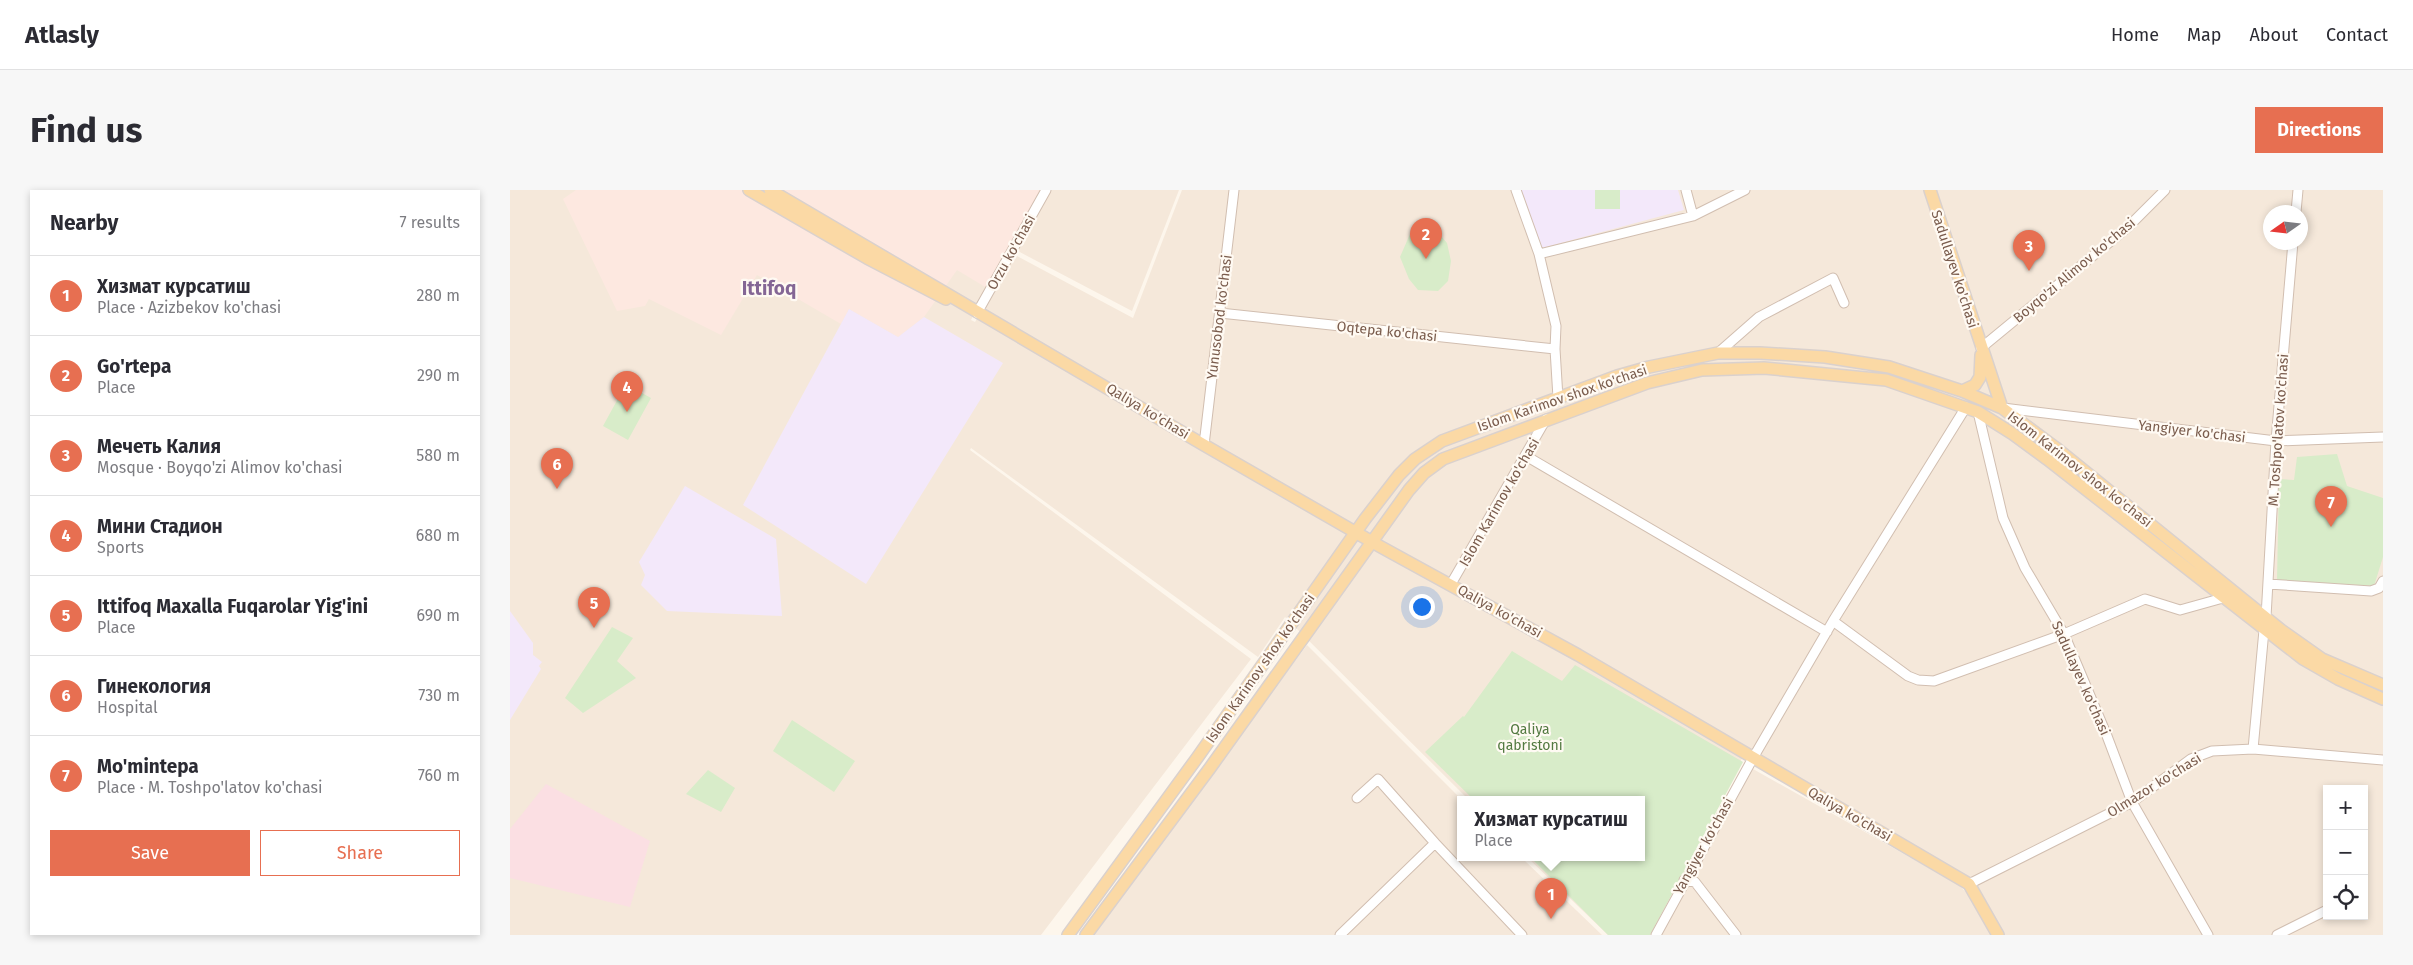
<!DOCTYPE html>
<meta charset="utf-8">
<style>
:root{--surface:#fff;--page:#f7f7f7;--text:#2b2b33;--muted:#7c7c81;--line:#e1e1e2;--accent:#e76f51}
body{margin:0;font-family:"Fira Sans",sans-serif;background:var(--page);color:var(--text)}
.controls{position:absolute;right:15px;bottom:15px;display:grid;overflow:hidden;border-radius:0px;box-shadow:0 2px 8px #0003}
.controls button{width:45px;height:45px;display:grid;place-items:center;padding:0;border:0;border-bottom:1px solid var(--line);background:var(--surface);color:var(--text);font:25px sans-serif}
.compass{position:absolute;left:1753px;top:15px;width:45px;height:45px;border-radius:50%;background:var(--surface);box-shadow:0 2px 8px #0003;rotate:256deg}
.you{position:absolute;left:911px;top:416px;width:18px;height:18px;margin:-12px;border:4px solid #fff;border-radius:50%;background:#1a73e8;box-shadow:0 0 0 8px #1a73e833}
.badge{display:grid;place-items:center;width:32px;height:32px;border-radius:50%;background:var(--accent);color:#fff;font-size:16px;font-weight:700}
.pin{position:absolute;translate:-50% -41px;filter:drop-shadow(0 1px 2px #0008)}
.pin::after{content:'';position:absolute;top:26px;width:18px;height:15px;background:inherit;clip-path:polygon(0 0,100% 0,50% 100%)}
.popup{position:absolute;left:947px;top:606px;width:188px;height:65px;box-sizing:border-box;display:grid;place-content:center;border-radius:0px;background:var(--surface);filter:drop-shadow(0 1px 4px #0005);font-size:16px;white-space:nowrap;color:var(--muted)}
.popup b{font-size:19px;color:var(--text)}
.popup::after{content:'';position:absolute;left:50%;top:100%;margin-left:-10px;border:10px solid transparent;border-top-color:var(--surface)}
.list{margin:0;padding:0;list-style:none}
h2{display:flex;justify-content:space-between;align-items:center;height:65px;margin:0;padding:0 20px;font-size:21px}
h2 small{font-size:16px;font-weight:400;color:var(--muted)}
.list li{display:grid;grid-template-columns:32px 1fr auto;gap:15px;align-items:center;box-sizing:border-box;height:80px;padding:0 20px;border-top:1px solid var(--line)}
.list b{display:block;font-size:19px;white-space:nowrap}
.list p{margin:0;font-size:16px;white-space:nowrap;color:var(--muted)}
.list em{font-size:16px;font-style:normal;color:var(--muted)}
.actions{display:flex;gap:10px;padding:15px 20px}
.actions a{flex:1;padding:11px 0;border:1px solid var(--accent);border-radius:0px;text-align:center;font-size:18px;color:var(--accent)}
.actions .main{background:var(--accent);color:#fff}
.icon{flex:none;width:28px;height:28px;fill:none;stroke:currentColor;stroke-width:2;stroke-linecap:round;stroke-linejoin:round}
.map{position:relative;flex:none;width:1873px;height:745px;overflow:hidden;border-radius:0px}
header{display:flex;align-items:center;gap:30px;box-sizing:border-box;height:70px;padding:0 25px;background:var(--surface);border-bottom:1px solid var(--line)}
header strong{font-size:24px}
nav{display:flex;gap:28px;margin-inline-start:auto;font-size:18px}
.intro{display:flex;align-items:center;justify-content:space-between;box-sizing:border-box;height:120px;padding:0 30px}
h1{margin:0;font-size:35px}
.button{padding:12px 22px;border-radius:0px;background:var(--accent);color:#fff;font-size:18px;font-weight:700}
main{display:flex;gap:30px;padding:0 30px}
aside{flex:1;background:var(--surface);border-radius:0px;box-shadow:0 2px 8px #0003}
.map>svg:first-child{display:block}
.residential{fill:#f5e8da;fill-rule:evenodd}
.commercial{fill:#fde8e0}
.education{fill:#f3e8fa}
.medical{fill:#fbdfe3}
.green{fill:#d8ecc9}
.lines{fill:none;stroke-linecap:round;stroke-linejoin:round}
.minor-casing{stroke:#d1beb0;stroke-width:11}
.major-casing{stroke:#dad1cd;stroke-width:14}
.minor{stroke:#fff;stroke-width:9}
.major{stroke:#fbd9a5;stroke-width:11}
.labels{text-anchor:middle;stroke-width:4.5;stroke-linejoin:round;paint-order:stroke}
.street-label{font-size:14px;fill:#7a5c4d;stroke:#fffaf3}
.park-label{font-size:14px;fill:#537a41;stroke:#fffaf3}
.district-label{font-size:19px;font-weight:bold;fill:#846695;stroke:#fffaf3}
</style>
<header>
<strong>Atlasly</strong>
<nav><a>Home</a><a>Map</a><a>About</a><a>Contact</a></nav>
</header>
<div class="intro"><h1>Find us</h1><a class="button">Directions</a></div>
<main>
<aside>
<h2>Nearby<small>7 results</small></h2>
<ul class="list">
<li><span class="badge">1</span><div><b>Хизмат курсатиш</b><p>Place · Azizbekov ko'chasi</p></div><em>280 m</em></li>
<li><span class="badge">2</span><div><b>Go'rtepa</b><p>Place</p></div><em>290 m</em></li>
<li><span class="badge">3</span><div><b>Мечеть Калия</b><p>Mosque · Boyqo'zi Alimov ko'chasi</p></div><em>580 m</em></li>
<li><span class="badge">4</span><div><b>Мини Стадион</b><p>Sports</p></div><em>680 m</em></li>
<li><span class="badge">5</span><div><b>Ittifoq Maxalla Fuqarolar Yig'ini</b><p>Place</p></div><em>690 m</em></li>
<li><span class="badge">6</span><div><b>Гинекология</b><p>Hospital</p></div><em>730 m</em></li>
<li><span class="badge">7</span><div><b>Mo'mintepa</b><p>Place · M. Toshpo'latov ko'chasi</p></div><em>760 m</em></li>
</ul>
<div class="actions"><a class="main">Save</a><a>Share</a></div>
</aside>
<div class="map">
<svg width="1873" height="745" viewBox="0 0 1873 745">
<rect width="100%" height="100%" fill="#fdf6ec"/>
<path class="residential" d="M0,0H669L622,121L502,58L469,114L461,130L465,132L505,65L623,128L672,0H1873V745H1492L1463,690L1237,559L1140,745H1098L1018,668H1131V610H959L775,427L748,467L461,258L460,260L741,469L531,745H0ZM1760,22H1790V52H1760ZM1817,599H1854V726H1817Z
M797,455L952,610L951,668H1012L1092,745H580Z
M1243,579L1449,695L1464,710L1482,745H1150Z"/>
<path class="commercial" d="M66,0H531L477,98L447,80L414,127L388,147L339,119L331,134L247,85L211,145L139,109L135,116L107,121L53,9Z"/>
<path class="education" d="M1011,0H1168L1174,20L1032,58Z
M339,119L388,147L414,127L493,173L356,394L233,315Z
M175,296L266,349L272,426L157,421L131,395L135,385L129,372Z
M0,421L23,453V465L32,472L29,476L31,479L0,530Z"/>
<path class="medical" d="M36,594L140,651L120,717L0,688V639Z"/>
<path class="green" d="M1085,0H1110V19H1085Z
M912,36L925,39L937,53L941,71L938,91L928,101L908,100L899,89L890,67L900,44Z
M116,194L141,208L118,250L93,236Z
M1827,264L1837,296L1873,308V367L1864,396L1767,390L1769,289L1784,290L1787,267Z
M102,437L123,448L107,471L126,488L73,523L55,508Z
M1002,461L1052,491L1065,475L1233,572L1140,745H1098L1021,668H1131V610H964L915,562L953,526L954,527Z
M282,530L345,571L324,602L263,561Z
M198,580L225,598L211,622L176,604Z"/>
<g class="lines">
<g class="minor-casing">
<path id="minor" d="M1006,0L1029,64L1046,136L1045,159L1048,208
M1176,0L1183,26
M1786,22L1788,0
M1029,64L1183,26L1235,0
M467,123L536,0
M710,123L1045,159
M1471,158L1618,37L1655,0
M1208,163L1249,127L1323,88L1334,113
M1493,218L1766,251L1873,247
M1468,222L1493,328L1515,378L1554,444L1597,546L1622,612L1698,745
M694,255L724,0
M1016,266L1317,442
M941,394L1036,229
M1758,394L1861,401L1869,398L1873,391
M1756,427L1766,251L1783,52
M1323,431L1398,486L1408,490L1424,491L1554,444L1635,409L1670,420L1713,408
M1743,559L1754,440
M847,608L868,589L925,653
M1174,690L1185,692L1226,745
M1459,694L1622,612L1681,569L1702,561L1743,559L1873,570
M830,745L925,653L1012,745
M1146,745L1243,568L1323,431L1456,217
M1767,745L1817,720"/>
</g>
<g class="major-casing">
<path id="major" d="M239,0L357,68L436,109
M260,0L694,255L871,357L1068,465L1459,694L1488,745
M1420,0L1492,218
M1452,201L1465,195L1470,187L1471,165
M558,745L687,568L855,329L889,285L905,269L932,251L1107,186L1139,177L1208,163H1250L1315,167L1379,177L1452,201L1492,218L1546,258L1771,440L1812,469L1873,495
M576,745L700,578L899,300L914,283L933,269L1137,193L1192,180L1254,178L1376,190L1468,222L1503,244L1537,269L1793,469L1828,489L1873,509"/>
</g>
<use href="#minor" class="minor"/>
<use href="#major" class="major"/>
</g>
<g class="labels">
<g class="street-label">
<text transform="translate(501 62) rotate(-61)" y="5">Orzu ko'chasi</text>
<text transform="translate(1445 79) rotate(72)" y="5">Sadullayev ko'chasi</text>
<text transform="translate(1564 80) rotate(-40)" y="5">Boyqo'zi Alimov ko'chasi</text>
<text transform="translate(709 127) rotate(-83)" y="5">Yunusobod ko'chasi</text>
<text transform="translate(877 141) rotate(6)" y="5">Oqtepa ko'chasi</text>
<text transform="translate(1052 208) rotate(-19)" y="5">Islom Karimov shox ko'chasi</text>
<text transform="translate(638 221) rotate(31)" y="5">Qaliya ko'chasi</text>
<text transform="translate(1768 240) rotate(-86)" y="5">M. Toshpo'latov ko'chasi</text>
<text transform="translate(1682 241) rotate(7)" y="5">Yangiyer ko'chasi</text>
<text transform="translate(1570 279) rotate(38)" y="5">Islom Karimov shox ko'chasi</text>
<text transform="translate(989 312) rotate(-60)" y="5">Islom Karimov ko'chasi</text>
<text transform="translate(990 421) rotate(29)" y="5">Qaliya ko'chasi</text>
<text transform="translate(750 478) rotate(-55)" y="5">Islom Karimov shox ko'chasi</text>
<text transform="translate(1571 488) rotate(66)" y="5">Sadullayev ko'chasi</text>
<text transform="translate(1644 595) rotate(-32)" y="5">Olmazor ko'chasi</text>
<text transform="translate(1340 624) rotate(30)" y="5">Qaliya ko'chasi</text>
<text transform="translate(1193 656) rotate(-61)" y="5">Yangiyer ko'chasi</text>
</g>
<g class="park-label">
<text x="1020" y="544">Qaliya<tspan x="1020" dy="16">qabristoni</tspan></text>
</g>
<g class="district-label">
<text x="259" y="105">Ittifoq</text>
</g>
</g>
</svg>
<div class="controls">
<button>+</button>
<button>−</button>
<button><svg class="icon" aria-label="locate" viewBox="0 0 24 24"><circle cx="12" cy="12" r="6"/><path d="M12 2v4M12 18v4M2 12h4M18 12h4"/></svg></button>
</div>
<svg class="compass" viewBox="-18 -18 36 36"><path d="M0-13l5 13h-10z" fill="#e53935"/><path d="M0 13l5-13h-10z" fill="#7c7c81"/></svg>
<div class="you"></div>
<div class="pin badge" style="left:1041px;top:729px">1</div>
<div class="popup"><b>Хизмат курсатиш</b>Place</div>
<div class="pin badge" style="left:916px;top:69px">2</div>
<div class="pin badge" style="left:1519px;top:81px">3</div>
<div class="pin badge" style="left:117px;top:222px">4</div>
<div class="pin badge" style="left:84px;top:438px">5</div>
<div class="pin badge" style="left:47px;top:299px">6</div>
<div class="pin badge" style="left:1821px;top:337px">7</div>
</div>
</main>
